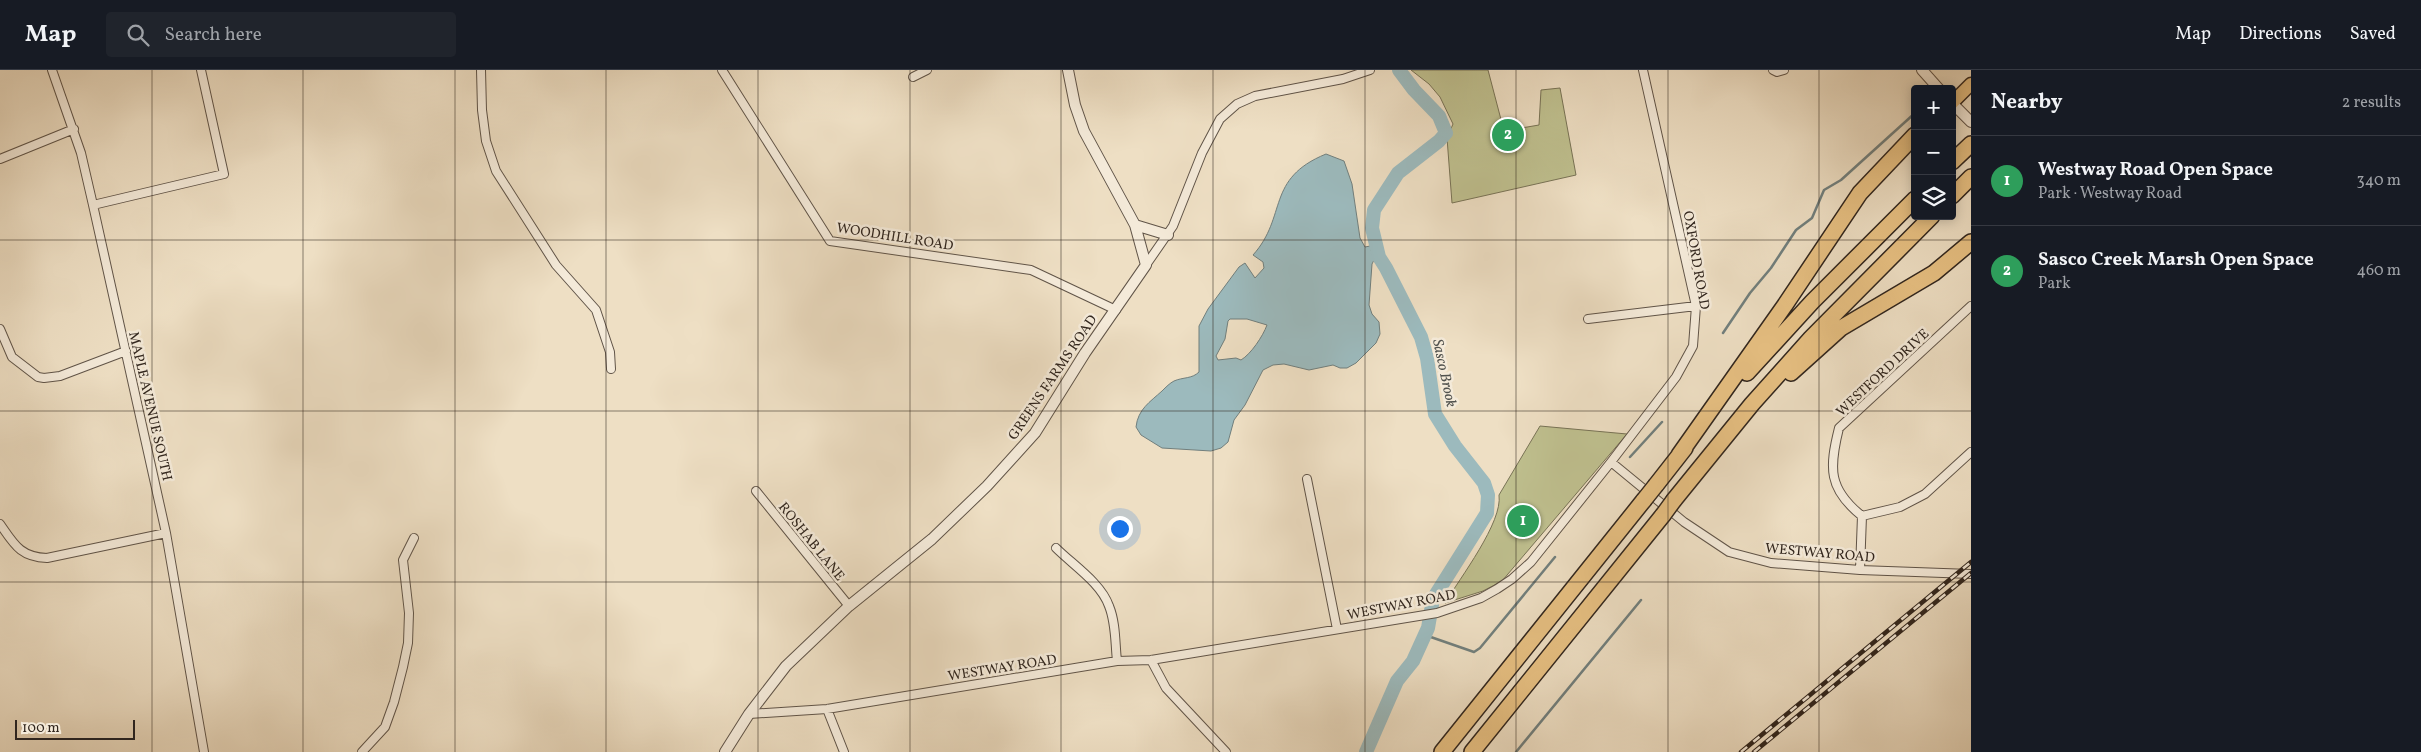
<!DOCTYPE html>
<meta charset="utf-8">
<style>
:root{--surface:#171b24;--page:#20242c;--text:#f1f3f6;--muted:#9ea1a6;--line:#363941;--accent:#db2777}
body{margin:0;font-family:Vollkorn,serif;background:var(--page);color:var(--text)}
.controls{position:absolute;right:15px;top:15px;display:grid;overflow:hidden;border-radius:5px;box-shadow:0 2px 12px #0003}
.controls button{width:45px;height:45px;display:grid;place-items:center;padding:0;border:0;border-bottom:1px solid var(--line);background:var(--surface);color:var(--text);font:25px sans-serif}
.scale{position:absolute;left:15px;bottom:12px;width:120px;box-sizing:border-box;padding-left:5px;border:2px solid #31261e;border-top:0;font-size:14px;line-height:18px;white-space:nowrap;color:#31261e;-webkit-text-stroke:4px #f4ead9;paint-order:stroke}
.you{position:absolute;left:1119px;top:458px;width:18px;height:18px;margin:-12px;border:4px solid #fff;border-radius:50%;background:#1a73e8;box-shadow:0 0 0 8px #1a73e833}
.badge{display:grid;place-items:center;width:32px;height:32px;border-radius:50%;background:var(--accent);color:#fff;font-size:16px;font-weight:700}
.pin{position:absolute;translate:-50% -50%;border:2px solid #fff;box-shadow:0 1px 5px #0006}
.list{margin:0;padding:0;list-style:none}
h2{display:flex;justify-content:space-between;align-items:center;height:65px;margin:0;padding:0 20px;font-size:21px}
h2 small{font-size:16px;font-weight:400;color:var(--muted)}
.list li{display:grid;grid-template-columns:32px 1fr auto;gap:15px;align-items:center;box-sizing:border-box;height:90px;padding:0 20px;border-top:1px solid var(--line)}
.list b{display:block;font-size:19px;white-space:nowrap}
.list p{margin:0;font-size:16px;white-space:nowrap;color:var(--muted)}
.list em{font-size:16px;font-style:normal;color:var(--muted)}
.icon{flex:none;width:28px;height:28px;fill:none;stroke:currentColor;stroke-width:2;stroke-linecap:round;stroke-linejoin:round}
.map{position:relative;flex:none;width:1971px;height:682px;overflow:hidden}
header{display:flex;align-items:center;gap:30px;box-sizing:border-box;height:70px;padding:0 25px;background:var(--surface);border-bottom:1px solid var(--line)}
header strong{font-size:24px}
nav{display:flex;gap:28px;margin-inline-start:auto;font-size:18px}
.search{width:350px;height:45px;background:var(--page);display:flex;align-items:center;gap:12px;box-sizing:border-box;padding:0 18px;border-radius:5px;color:var(--muted);font-size:19px}
main{display:flex}
aside{flex:1;background:var(--surface)}
.map>svg:first-child{display:block}
.green{fill:#bfc08f;stroke:#787356}
.water{fill:#9cbabd;stroke:#717f7d;fill-rule:evenodd}
.lines{fill:none;stroke-linecap:round;stroke-linejoin:round}
.stream{stroke:#717f7d;stroke-width:2.5}
.river{stroke:#9cbabd;stroke-width:14}
.minor-casing{stroke:#605448;stroke-width:10}
.tertiary-casing{stroke:#605448;stroke-width:12}
.primary-casing{stroke:#31261e;stroke-width:15}
.motorway-casing{stroke:#31261e;stroke-width:18}
.minor{stroke:#f4ead9;stroke-width:8}
.tertiary{stroke:#f4ead9;stroke-width:10}
.primary{stroke:#e7c082;stroke-width:12}
.motorway{stroke:#e7c082;stroke-width:15}
.rail-casing{stroke:#31261e;stroke-width:4.5}
.rail{stroke:#f4ead9;stroke-width:2.5;stroke-dasharray:8;stroke-linecap:butt}
.motorway-bridge-casing{stroke:#31261e;stroke-width:18;stroke-linecap:butt}
.motorway-bridge{stroke:#e7c082;stroke-width:15}
.grid{fill:none;stroke:#31261e;stroke-width:1;stroke-opacity:0.55}
.labels{text-anchor:middle;stroke-width:5;stroke-linejoin:round;paint-order:stroke}
.street-label{font-size:14px;fill:#31261e;stroke:#f4ead9}
.water-label{font-size:15px;font-style:italic;fill:#51524e;stroke:#f4ead9}
</style>
<header>
<strong>Map</strong>
<div class="search"><svg class="icon" aria-label="search" viewBox="0 0 24 24"><circle cx="10" cy="10" r="6"/><path d="M15 15l6 6"/></svg>Search here</div>
<nav><a>Map</a><a>Directions</a><a>Saved</a></nav>
</header>
<main>
<div class="map">
<svg width="1971" height="682" viewBox="0 0 1971 682">
<rect width="100%" height="100%" fill="#eedfc4"/>
<filter id="stains"><feTurbulence type="fractalNoise" baseFrequency=".004" numOctaves="4"/><feColorMatrix values="0 0 0 0 .2 0 0 0 0 .09 0 0 0 0 .02 0 0 0 .5 -.17"/></filter>
<radialGradient id="worn" r=".72"><stop offset=".6" stop-color="#630" stop-opacity="0"/><stop offset="1" stop-color="#630" stop-opacity=".3"/></radialGradient>
<path class="green" d="M1411,0H1488L1504,61L1539,55L1541,20L1560,18L1576,105L1452,133L1447,68L1453,54L1440,27L1429,14Z
M1540,356L1627,364L1502,511L1483,521L1445,533C1460,508 1503,452 1499,425Z"/>
<path class="water" d="M1326,84L1344,91L1352,114L1360,168L1365,177L1370,176L1374,190L1372,194L1369,235L1372,244L1379,252L1380,264L1376,273L1356,293L1347,298H1340L1333,295L1309,300L1284,294L1273,295L1263,300L1245,335L1234,350L1228,372L1221,378L1211,381L1162,378L1141,365L1136,357C1138,339 1150,332 1162,321C1166,317 1170,313 1174,311C1183,307 1192,309 1199,302V256L1208,239L1239,197L1245,193L1255,208L1264,198L1263,192L1253,185C1288,146 1265,109 1326,84ZM1230,249H1247L1267,255C1263,266 1251,284 1241,290L1236,288L1218,290L1216,286L1225,269L1228,251Z"/>
<g class="lines">
<path class="stream" d="M1723,263L1750,223L1771,198L1796,160L1812,148L1824,120L1841,110L1915,43
M1630,387L1662,352
M1425,565L1474,582L1480,578L1555,487
M1516,682L1641,530"/>
<path class="river" d="M1366,682L1397,611L1413,591L1428,558L1433,529L1487,443L1488,425L1484,413L1455,376L1435,344L1427,288L1421,267L1386,198L1379,187L1372,158L1374,140L1398,103L1439,71L1446,63L1439,46L1414,20L1399,0"/>
<g class="minor-casing">
<path id="minor" d="M52,0L81,83L93,135L166,463L204,682
M481,0L482,40L486,71L496,101L556,195L596,240L610,282L611,299
M722,0L830,171L1031,200L1116,240
M1773,0L1777,2L1784,0
M913,7L927,0
M0,89L74,59
M93,135L224,104L201,0
M1146,195L1173,156L1202,83L1220,49L1237,34L1255,26L1343,9L1370,0
M1588,249L1696,236
M0,259L12,287L38,307L44,308L60,306L126,281
M1611,392L1684,452L1729,482L1771,493L1860,500L1971,504
M1307,409L1337,559
M756,421L849,536
M1862,446L1900,437L1925,424L1971,382
M0,454C14,474 20,487 47,488L166,463
M1056,478C1073,495 1101,513 1109,536C1116,553 1115,573 1117,591
M1860,500L1862,446C1828,419 1829,398 1839,358L1971,236
M1151,590L1166,618L1226,682
M827,639L844,682
M749,644L827,639L1117,591L1151,590L1437,543L1481,528L1497,519L1512,509L1531,492L1611,392L1676,307L1693,276L1696,236L1643,0
M362,682L385,657L394,632L403,597L408,573L409,543L403,490L414,468"/>
</g>
<g class="tertiary-casing">
<path id="tertiary" d="M1922,0L1939,19
M1952,33L1971,52
M1135,155L1168,165
M725,682L749,644L786,596L849,536L932,469L987,416L1035,363L1085,283L1146,195L1135,155L1084,61L1075,35L1068,0"/>
</g>
<g class="primary-casing">
<path id="primary" d="M1952,33L1971,14"/>
</g>
<g class="motorway-casing">
<path id="motorway" d="M1952,92L1971,74
M1952,126L1971,107
M1747,303L1812,232L1915,129
M1791,303L1841,258L1934,203L1971,172
M1679,385L1785,235L1860,123L1915,65
M1656,415L1685,378
M1674,430L1752,334L1811,268L1932,146
M1442,682L1644,430
M1472,682L1663,445"/>
</g>
<use href="#minor" class="minor"/>
<use href="#tertiary" class="tertiary"/>
<use href="#primary" class="primary"/>
<use href="#motorway" class="motorway"/>
<g class="rail-casing">
<path id="rail" d="M1741,682L1971,492
M1754,682L1971,503"/>
</g>
<use href="#rail" class="rail"/>
<g class="motorway-bridge-casing">
<path id="motorway-bridge" d="M1644,430L1656,415
M1663,445L1674,430"/>
</g>
<use href="#motorway-bridge" class="motorway-bridge"/>
</g>
<path class="grid" d="M152,0V682M303,0V682M455,0V682M606,0V682M758,0V682M910,0V682M1061,0V682M1213,0V682M1365,0V682M1516,0V682M1668,0V682M1819,0V682M0,170H1971M0,341H1971M0,512H1971"/>
<g class="labels">
<g class="street-label">
<text transform="translate(895 166) rotate(9)" y="5">WOODHILL ROAD</text>
<text transform="translate(1697 190) rotate(80)" y="5">OXFORD ROAD</text>
<text transform="translate(1882 302) rotate(-43)" y="5">WESTFORD DRIVE</text>
<text transform="translate(1052 307) rotate(-56)" y="5">GREENS FARMS ROAD</text>
<text transform="translate(151 336) rotate(77)" y="5">MAPLE AVENUE SOUTH</text>
<text transform="translate(812 471) rotate(51)" y="5">ROSHAB LANE</text>
<text transform="translate(1820 482) rotate(5)" y="5">WESTWAY ROAD</text>
<text transform="translate(1401 534) rotate(-11)" y="5">WESTWAY ROAD</text>
<text transform="translate(1002 597) rotate(-9)" y="5">WESTWAY ROAD</text>
</g>
<g class="water-label">
<text transform="translate(1445 303) rotate(78)" y="5">Sasco Brook</text>
</g>
</g>
<rect width="100%" height="100%" filter="url(#stains)"/>
<rect width="100%" height="100%" fill="url(#worn)"/>
</svg>
<div class="controls">
<button>+</button>
<button>−</button>
<button><svg class="icon" aria-label="layers" viewBox="0 0 24 24"><path d="M12 4l9 5-9 5-9-5zM3 14l9 5 9-5"/></svg></button>
</div>
<div class="scale">100 m</div>
<div class="you"></div>
<div class="pin badge" style="left:1523px;top:451px;background:#2e9e5b">1</div>
<div class="pin badge" style="left:1508px;top:65px;background:#2e9e5b">2</div>
</div>
<aside>
<h2>Nearby<small>2 results</small></h2>
<ul class="list">
<li><span class="badge" style="background:#2e9e5b">1</span><div><b>Westway Road Open Space</b><p>Park · Westway Road</p></div><em>340 m</em></li>
<li><span class="badge" style="background:#2e9e5b">2</span><div><b>Sasco Creek Marsh Open Space</b><p>Park</p></div><em>460 m</em></li>
</ul>
</aside>
</main>
